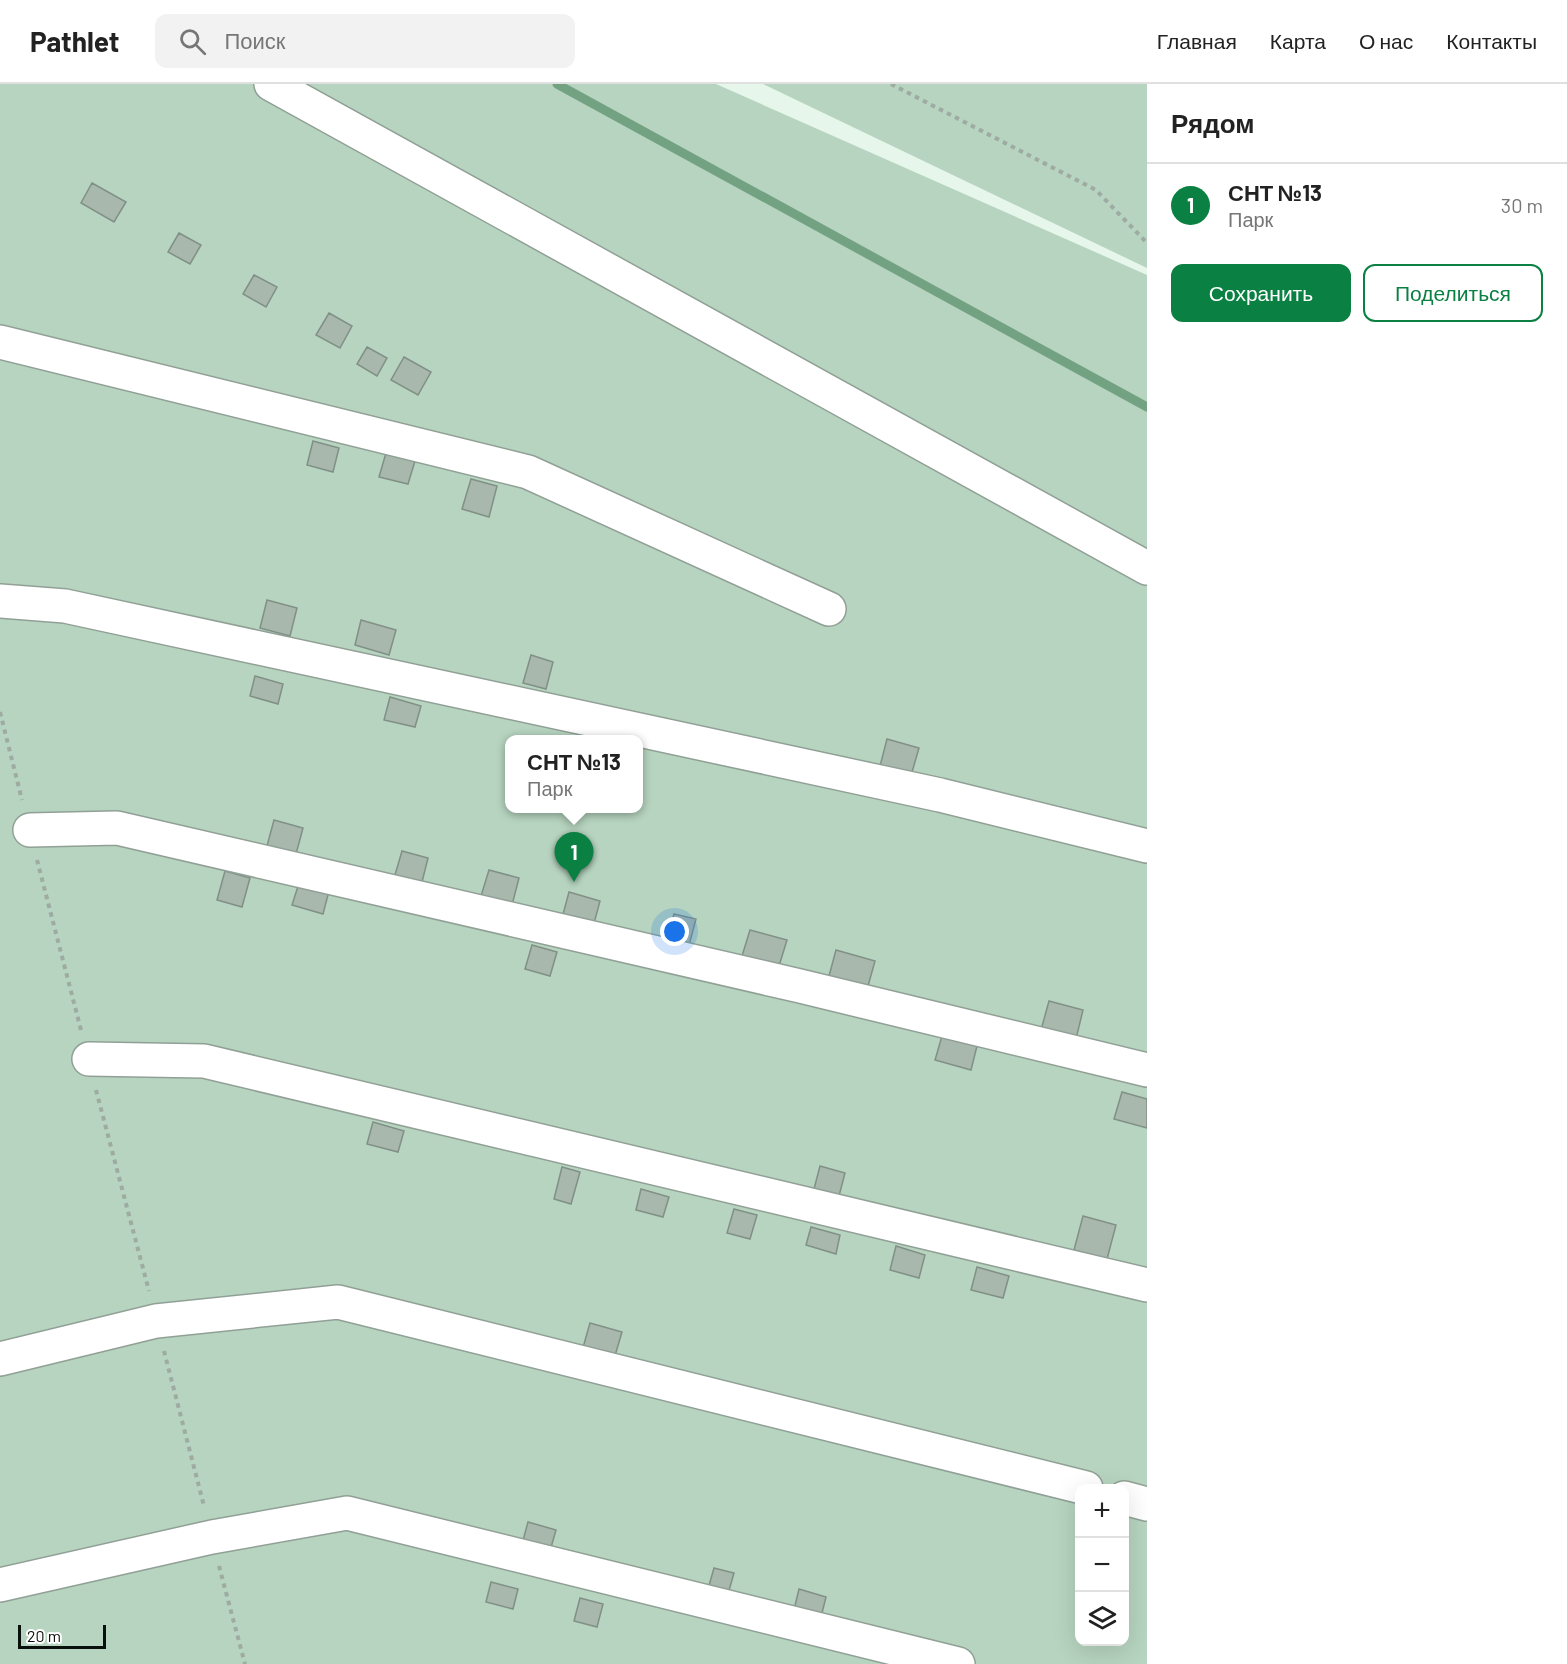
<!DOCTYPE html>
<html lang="ru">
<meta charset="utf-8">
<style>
:root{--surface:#fff;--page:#f2f2f2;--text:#222;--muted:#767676;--line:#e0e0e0;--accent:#0b8043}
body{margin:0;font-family:Barlow,sans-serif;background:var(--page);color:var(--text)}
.controls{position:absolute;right:18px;bottom:18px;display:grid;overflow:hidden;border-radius:12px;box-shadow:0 6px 24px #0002}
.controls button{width:54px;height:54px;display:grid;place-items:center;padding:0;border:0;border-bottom:2px solid var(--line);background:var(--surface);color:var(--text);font:30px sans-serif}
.scale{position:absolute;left:18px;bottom:15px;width:88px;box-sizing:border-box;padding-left:6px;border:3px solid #090f0b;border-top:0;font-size:16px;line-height:21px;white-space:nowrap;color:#090f0b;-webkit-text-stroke:4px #fff;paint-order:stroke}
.you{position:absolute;left:675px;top:848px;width:21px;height:21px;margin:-15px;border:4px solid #fff;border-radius:50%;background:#1a73e8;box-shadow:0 0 0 9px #1a73e833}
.badge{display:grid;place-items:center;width:39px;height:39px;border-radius:50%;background:var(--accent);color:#fff;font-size:20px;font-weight:700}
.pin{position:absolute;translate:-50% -50px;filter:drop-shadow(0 2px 3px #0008)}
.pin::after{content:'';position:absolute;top:32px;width:21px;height:18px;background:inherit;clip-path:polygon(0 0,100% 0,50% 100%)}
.popup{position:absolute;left:505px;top:651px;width:138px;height:78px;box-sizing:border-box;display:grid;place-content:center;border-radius:12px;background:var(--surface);filter:drop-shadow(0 2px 4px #0005);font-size:20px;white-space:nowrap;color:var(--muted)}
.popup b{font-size:22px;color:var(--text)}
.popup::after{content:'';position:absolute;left:50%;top:100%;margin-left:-12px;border:12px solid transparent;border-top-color:var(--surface)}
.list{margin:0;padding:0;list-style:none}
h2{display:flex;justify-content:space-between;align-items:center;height:78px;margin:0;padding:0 24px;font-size:26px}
h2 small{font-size:20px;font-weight:400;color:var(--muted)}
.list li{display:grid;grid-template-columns:39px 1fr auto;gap:18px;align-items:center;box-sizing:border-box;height:84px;padding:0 24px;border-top:2px solid var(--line)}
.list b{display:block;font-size:22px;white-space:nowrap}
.list p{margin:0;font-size:20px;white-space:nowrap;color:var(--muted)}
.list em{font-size:20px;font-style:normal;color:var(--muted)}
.actions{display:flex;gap:12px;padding:18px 24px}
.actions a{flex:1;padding:14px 0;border:2px solid var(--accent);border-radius:12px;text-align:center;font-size:21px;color:var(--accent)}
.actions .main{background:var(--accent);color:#fff}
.icon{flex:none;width:33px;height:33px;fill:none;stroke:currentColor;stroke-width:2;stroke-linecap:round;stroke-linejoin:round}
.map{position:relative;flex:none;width:1147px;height:1580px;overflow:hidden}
header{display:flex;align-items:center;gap:36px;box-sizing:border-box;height:84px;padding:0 30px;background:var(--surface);border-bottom:2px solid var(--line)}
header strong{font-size:28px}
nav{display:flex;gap:33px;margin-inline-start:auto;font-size:21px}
.search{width:420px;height:54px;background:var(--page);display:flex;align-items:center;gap:15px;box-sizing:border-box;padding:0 21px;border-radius:12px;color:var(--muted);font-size:22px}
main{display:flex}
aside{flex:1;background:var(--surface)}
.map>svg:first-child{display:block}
.green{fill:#b6d4bf;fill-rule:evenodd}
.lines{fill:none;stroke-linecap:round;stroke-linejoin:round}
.stream{stroke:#73a283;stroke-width:9}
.building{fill:#a8b8ad;stroke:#819086;stroke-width:1.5}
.minor-casing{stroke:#91a096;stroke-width:36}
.path{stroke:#9eaba2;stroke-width:4;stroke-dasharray:4.5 4.5;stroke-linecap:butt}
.minor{stroke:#fff;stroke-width:33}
</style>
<header>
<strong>Pathlet</strong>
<div class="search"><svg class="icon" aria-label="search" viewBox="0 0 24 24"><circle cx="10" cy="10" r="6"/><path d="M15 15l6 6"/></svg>Поиск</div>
<nav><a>Главная</a><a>Карта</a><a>О нас</a><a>Контакты</a></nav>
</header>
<main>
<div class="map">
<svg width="1147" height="1580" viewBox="0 0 1147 1580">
<rect width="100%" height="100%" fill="#e6f6ea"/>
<path class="green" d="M0,0H716L1147,191V1580H0ZM510,656H638V724H510ZM1080,1404H1124V1558H1080Z
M763,0H1147V184Z"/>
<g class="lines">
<path class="stream" d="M557,0L1147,323"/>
</g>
<path class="building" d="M92,99L126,118L114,138L81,119Z
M179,149L201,161L190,180L168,168Z
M254,191L277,203L266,223L243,210Z
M329,229L352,242L340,264L316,251Z
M367,263L387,274L377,292L357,280Z
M404,273L431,288L418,311L391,296Z
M313,357L339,364L333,388L307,381Z
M386,369L415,377L408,400L379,393Z
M471,395L497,402L489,433L462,425Z
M267,516L297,524L290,552L260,544Z
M361,536L396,546L389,571L355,561Z
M531,571L553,578L546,605L523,599Z
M255,592L283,600L278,620L250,612Z
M390,613L421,622L415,643L384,636Z
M887,655L919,664L910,695L879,686Z
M274,736L303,744L296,770L267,762Z
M402,767L428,774L422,798L395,791Z
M489,786L519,794L512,821L481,812Z
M225,787L250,794L242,823L217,816Z
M299,799L329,807L323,830L292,821Z
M569,808L600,817L593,843L562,834Z
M674,830L696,835L688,865L666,859Z
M750,846L787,856L779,882L742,872Z
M532,861L557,868L550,892L525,885Z
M836,866L875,877L868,902L829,892Z
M1049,917L1083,926L1076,955L1041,946Z
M942,952L977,962L971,986L935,976Z
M1122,1008L1147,1015V1044L1114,1035Z
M373,1038L404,1047L398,1068L367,1060Z
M820,1082L845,1089L839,1112L814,1105Z
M562,1083L580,1088L571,1120L554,1115Z
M641,1105L669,1113L663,1133L636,1126Z
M734,1125L757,1131L750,1155L727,1149Z
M1083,1132L1116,1141L1107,1175L1074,1166Z
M811,1143L840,1151L836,1170L806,1161Z
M896,1162L925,1171L919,1194L890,1186Z
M977,1183L1009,1192L1003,1214L971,1206Z
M590,1239L622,1248L614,1275L582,1267Z
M528,1438L556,1446L550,1467L522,1460Z
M714,1484L734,1489L728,1510L708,1505Z
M491,1498L518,1505L513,1525L486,1518Z
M799,1505L826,1513L820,1537L793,1530Z
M580,1514L603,1520L597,1543L574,1537Z"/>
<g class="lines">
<g class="minor-casing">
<path id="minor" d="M271,0L1147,484
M0,258L528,388L829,525
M0,517L65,522L940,711L1147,762
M30,746L117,744L800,902L1147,986
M89,975L204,977L1147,1201
M0,1275L156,1237L338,1218L1086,1404
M1124,1414L1147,1420
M0,1501L212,1453L347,1429L958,1580"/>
</g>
<path class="path" d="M891,0L1096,106L1147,159
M0,628L22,716
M37,776L81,946
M96,1006L149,1207
M164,1267L204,1422
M219,1482L245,1580"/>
<use href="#minor" class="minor"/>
</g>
</svg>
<div class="controls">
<button>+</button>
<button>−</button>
<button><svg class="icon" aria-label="layers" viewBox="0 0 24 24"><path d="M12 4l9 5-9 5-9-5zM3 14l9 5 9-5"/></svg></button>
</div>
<div class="scale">20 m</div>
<div class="you"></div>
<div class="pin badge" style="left:574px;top:798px">1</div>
<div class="popup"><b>СНТ №13</b>Парк</div>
</div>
<aside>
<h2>Рядом<small></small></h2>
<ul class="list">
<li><span class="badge">1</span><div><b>СНТ №13</b><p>Парк</p></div><em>30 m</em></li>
</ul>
<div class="actions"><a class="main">Сохранить</a><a>Поделиться</a></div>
</aside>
</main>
